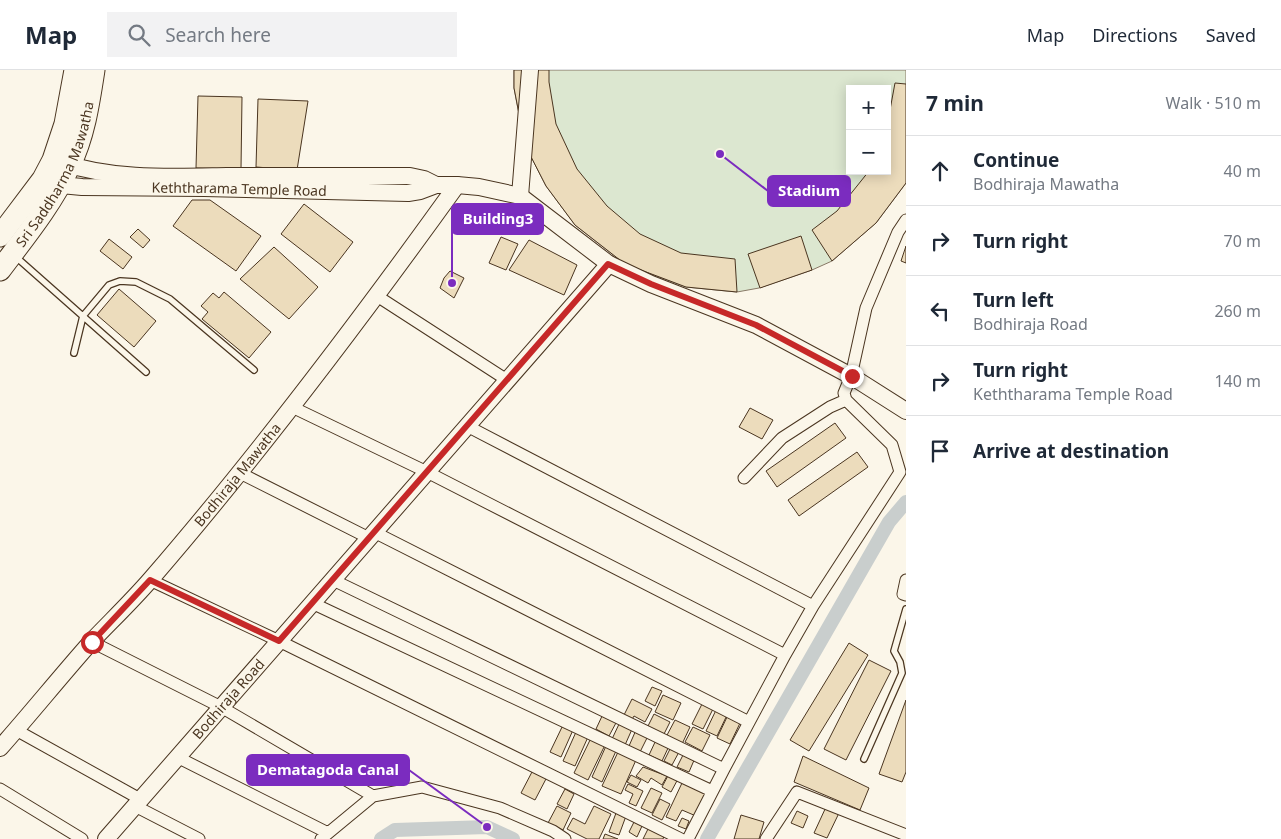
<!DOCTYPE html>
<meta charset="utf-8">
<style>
:root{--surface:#fff;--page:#f2f2f3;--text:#1f2937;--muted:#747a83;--line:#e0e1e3}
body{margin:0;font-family:"Noto Sans",sans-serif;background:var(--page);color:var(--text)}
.controls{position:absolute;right:15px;top:15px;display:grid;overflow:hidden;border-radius:0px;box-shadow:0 2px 12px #0003}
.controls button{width:45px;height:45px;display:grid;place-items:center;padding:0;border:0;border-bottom:1px solid var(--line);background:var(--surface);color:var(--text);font:25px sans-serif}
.stop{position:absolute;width:15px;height:15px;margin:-11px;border:4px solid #c62828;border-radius:50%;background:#fff}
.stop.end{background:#c62828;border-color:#fff;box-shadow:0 1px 5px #0008}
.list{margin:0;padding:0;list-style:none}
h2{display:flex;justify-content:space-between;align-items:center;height:65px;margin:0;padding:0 20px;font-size:21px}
h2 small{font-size:16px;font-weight:400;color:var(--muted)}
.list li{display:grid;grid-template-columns:32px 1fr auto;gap:15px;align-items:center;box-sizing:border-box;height:70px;padding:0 20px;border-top:1px solid var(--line)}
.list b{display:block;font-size:19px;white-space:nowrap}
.list p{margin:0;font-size:16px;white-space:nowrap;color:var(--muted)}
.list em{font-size:16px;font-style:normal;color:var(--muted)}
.icon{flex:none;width:28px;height:28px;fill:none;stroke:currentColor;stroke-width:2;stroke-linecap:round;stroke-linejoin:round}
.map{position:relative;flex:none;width:906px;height:769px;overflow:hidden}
header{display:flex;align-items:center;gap:30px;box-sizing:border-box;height:70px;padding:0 25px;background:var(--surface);border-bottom:1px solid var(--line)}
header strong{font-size:24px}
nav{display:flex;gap:28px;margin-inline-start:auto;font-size:18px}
.search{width:350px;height:45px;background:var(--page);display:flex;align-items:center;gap:12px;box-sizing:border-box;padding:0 18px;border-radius:0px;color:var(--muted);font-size:19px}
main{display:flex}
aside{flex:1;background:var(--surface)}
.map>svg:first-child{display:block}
.green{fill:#dce7d0;stroke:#887966;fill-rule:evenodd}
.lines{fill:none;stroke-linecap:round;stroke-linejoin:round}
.canal{stroke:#c9cecd;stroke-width:14}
.building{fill:#ecdcbc;stroke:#4a3520}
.lane-casing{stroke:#4a3520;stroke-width:8}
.street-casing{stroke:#4a3520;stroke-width:13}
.secondary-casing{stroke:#4a3520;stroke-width:18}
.highway-casing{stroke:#4a3520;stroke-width:23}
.lane{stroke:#fbf6e9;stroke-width:5.5}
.street{stroke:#fbf6e9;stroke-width:11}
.secondary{stroke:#fbf6e9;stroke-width:16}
.highway{stroke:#fbf6e9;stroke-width:21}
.route{stroke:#c62828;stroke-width:6}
.labels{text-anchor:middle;stroke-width:4;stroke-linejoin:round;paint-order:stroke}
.street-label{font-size:14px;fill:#4a3520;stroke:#fbf6e9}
.leader{fill:none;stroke:#7b2cbf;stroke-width:2}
.callout-dot{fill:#7b2cbf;stroke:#fbf6e9;stroke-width:2}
.callout{fill:#7b2cbf;stroke:#7b2cbf;stroke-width:2}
.callout-label{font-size:15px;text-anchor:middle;font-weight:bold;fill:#fff}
</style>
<header>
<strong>Map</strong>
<div class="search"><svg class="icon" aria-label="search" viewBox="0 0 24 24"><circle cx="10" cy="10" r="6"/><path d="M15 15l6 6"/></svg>Search here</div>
<nav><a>Map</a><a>Directions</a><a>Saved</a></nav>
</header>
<main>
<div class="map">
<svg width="906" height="769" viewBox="0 0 906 769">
<rect width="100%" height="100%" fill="#fbf6e9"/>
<path class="green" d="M514,0H906V113L876,153L832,191L812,200L759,218L737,222L686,217L625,194L575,155L546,116L525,75L514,18ZM850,19H887V101H850Z"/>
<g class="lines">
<path class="canal" d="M381,769L395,760L487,757L513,769
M707,769L889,452L906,432"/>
</g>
<path class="building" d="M514,0H549V12L556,54L577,99L607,136L640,164L681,183L735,189L737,222L686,217L625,194L575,155L546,116L525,75L514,18Z
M895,13L906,14V113L876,153L832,191L812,160L837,141L869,101H887V56Z
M198,26L242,27L241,99L196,98Z
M258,29L308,31L297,100L256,97Z
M192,130H210L261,166L236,201L173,156Z
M304,134L353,172L330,202L281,164Z
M138,159L150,170L143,178L130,167Z
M801,166L812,200L760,218L748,184Z
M501,167L518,174L506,200L489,193Z
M109,169L132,187L123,199L100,181Z
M529,170L577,195L564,225L509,200Z
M906,176V193L901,191Z
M274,177L318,217L289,249L240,209Z
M450,201L464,208L454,228L440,218L444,208Z
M119,219L156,251L134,277L97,245Z
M224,222L271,262L249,288L202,249L208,242L201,236L213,223L219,228Z
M750,338L773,350L762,369L739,357Z
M835,353L846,368L777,417L766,401Z
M857,382L868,397L799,446L788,430Z
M849,573L868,585L809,681L790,670Z
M869,590L891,601L846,690L824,679Z
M652,617L662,621L655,636L645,631Z
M663,625L681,633L673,650L655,642Z
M632,629L652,639L645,652L634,646L631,651L623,647Z
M906,630V702L902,712L879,704Z
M703,632L714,637L703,659L692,654Z
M717,638L728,643L717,666L706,661Z
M603,644L617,651L609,666L596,659Z
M654,644L670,652L663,666L647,658Z
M728,645L741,651L730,674L717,668Z
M675,650L690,657L682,674L666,667Z
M620,652L633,657L625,675L612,669Z
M563,655L573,660L561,687L550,682Z
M693,657L710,665L702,681L685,672Z
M636,660L648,666L640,682L629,676Z
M576,662L588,667L575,696L563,691Z
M591,668L605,675L588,710L574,703Z
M656,670L669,676L662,691L649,685Z
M606,676L616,681L602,712L592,707Z
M671,677L679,682L672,695L664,691Z
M618,682L636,690L621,724L602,716Z
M684,683L695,688L689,702L677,697Z
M803,686L869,718L860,740L794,712Z
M643,697L667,706L662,715L651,708L648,713L636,706Z
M533,700L547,707L535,730L521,723Z
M670,702L679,707L671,722L662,717Z
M631,705L641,710L637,717L627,712Z
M682,713L707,724L696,746L682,740L676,751L666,747Z
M628,714L643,721L636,736L629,733L633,724L625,720Z
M651,718L662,723L652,743L641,738Z
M565,719L574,724L567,739L557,734Z
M660,729L670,734L662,750L652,745Z
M557,736L571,743L563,760L548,753Z
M594,736L611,744L599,769H587L567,759L573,748L585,754Z
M826,737L839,743L827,768L814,763Z
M797,741L808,746L803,758L791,753Z
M616,743L626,746L619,765L609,762Z
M741,745L764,752L759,769H734Z
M682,748L689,751L686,759L678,756Z
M634,752L642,756L637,767L629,762Z
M648,759L664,766L663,769H643Z
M605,764L618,769H603Z"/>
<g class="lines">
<g class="lane-casing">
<path id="lane" d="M16,187L146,302
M74,283L83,246L109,215L120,211L136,212L170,229L254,300
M864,689L902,603L900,592L894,581L906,539"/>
</g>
<g class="street-casing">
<path id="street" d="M377,226L507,310
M292,337L427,402L785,585
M467,356L813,536
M240,403L369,468
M744,408L782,368L830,337L846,330
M374,462L749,652
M150,510L279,571L681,769
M333,510L724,699
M906,510L903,524L906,525
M312,533L712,721
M92,572L221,637L373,726
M16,660L140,729
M177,687L328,763
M0,719L82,769
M135,736L199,769
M321,769L373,726L422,717L500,738L553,761L565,769
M688,769L724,699L785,585L813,536L900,402L892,375L846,330L844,323L851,306L866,238L898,162L906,150
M766,769L797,722L906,765"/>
</g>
<g class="secondary-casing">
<g id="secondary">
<path d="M60,92C113,110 171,107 227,106C288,106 349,106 410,106L424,109L436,115"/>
<path id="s1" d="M50,111L61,115L82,117L204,118L408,123L420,121L436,115H457L479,117L520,126L609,194L651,214L756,255L851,306L906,341"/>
<path d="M520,126L530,0"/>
<path id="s2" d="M0,678C31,643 60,607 91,572C111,551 132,531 151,509C260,383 360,250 457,115"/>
<path id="s3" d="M106,769L609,194"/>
</g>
</g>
<g class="highway-casing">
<g id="highway">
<path d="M0,166L43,109L53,90L65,54L75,0"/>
<path id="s4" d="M0,200C24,168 52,134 69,97C84,67 89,33 94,0"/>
</g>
</g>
<use href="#lane" class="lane"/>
<use href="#street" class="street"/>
<use href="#secondary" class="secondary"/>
<use href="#highway" class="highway"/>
</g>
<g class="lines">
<path class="route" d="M92,572L150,510L279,571L608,194L651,214L756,255L852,306"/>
</g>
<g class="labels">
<g class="street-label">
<text dy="5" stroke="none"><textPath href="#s4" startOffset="112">Sri Saddharma Mawatha</textPath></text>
<text dy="5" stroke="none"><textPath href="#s1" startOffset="190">Keththarama Temple Road</textPath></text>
<text dy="5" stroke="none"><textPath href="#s2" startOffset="362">Bodhiraja Mawatha</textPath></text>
<text dy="5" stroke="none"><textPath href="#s3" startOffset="186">Bodhiraja Road</textPath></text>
</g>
</g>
<path class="leader" d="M720 84L768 121M452 213L452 149M487 757L409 700"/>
<g class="callout-dot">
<circle cx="720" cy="84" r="5"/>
<circle cx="452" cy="213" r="5"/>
<circle cx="487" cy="757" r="5"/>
</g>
<g class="callout">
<rect x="768" y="106" width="82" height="30" rx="5"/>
<rect x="452" y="134" width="91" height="30" rx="5"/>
<rect x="247" y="685" width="162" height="30" rx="5"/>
</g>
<g class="callout-label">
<text x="809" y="126">Stadium</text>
<text x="498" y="154">Building3</text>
<text x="328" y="705">Dematagoda Canal</text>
</g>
</svg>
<div class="controls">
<button>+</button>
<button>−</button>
</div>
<div class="stop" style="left:92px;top:572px"></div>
<div class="stop end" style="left:852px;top:306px"></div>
</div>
<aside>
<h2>7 min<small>Walk · 510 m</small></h2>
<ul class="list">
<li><svg class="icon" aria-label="ahead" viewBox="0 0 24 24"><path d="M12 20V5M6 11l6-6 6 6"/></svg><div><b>Continue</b><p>Bodhiraja Mawatha</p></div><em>40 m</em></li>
<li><svg class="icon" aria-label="right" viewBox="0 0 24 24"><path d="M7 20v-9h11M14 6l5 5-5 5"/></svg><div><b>Turn right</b></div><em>70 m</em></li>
<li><svg class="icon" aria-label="left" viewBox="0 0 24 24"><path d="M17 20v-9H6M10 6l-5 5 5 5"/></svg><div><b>Turn left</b><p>Bodhiraja Road</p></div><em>260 m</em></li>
<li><svg class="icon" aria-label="right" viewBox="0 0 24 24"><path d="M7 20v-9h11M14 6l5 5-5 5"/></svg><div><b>Turn right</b><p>Keththarama Temple Road</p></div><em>140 m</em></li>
<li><svg class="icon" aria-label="arrive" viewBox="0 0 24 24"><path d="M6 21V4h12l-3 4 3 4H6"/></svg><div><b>Arrive at destination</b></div></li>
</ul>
</aside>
</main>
